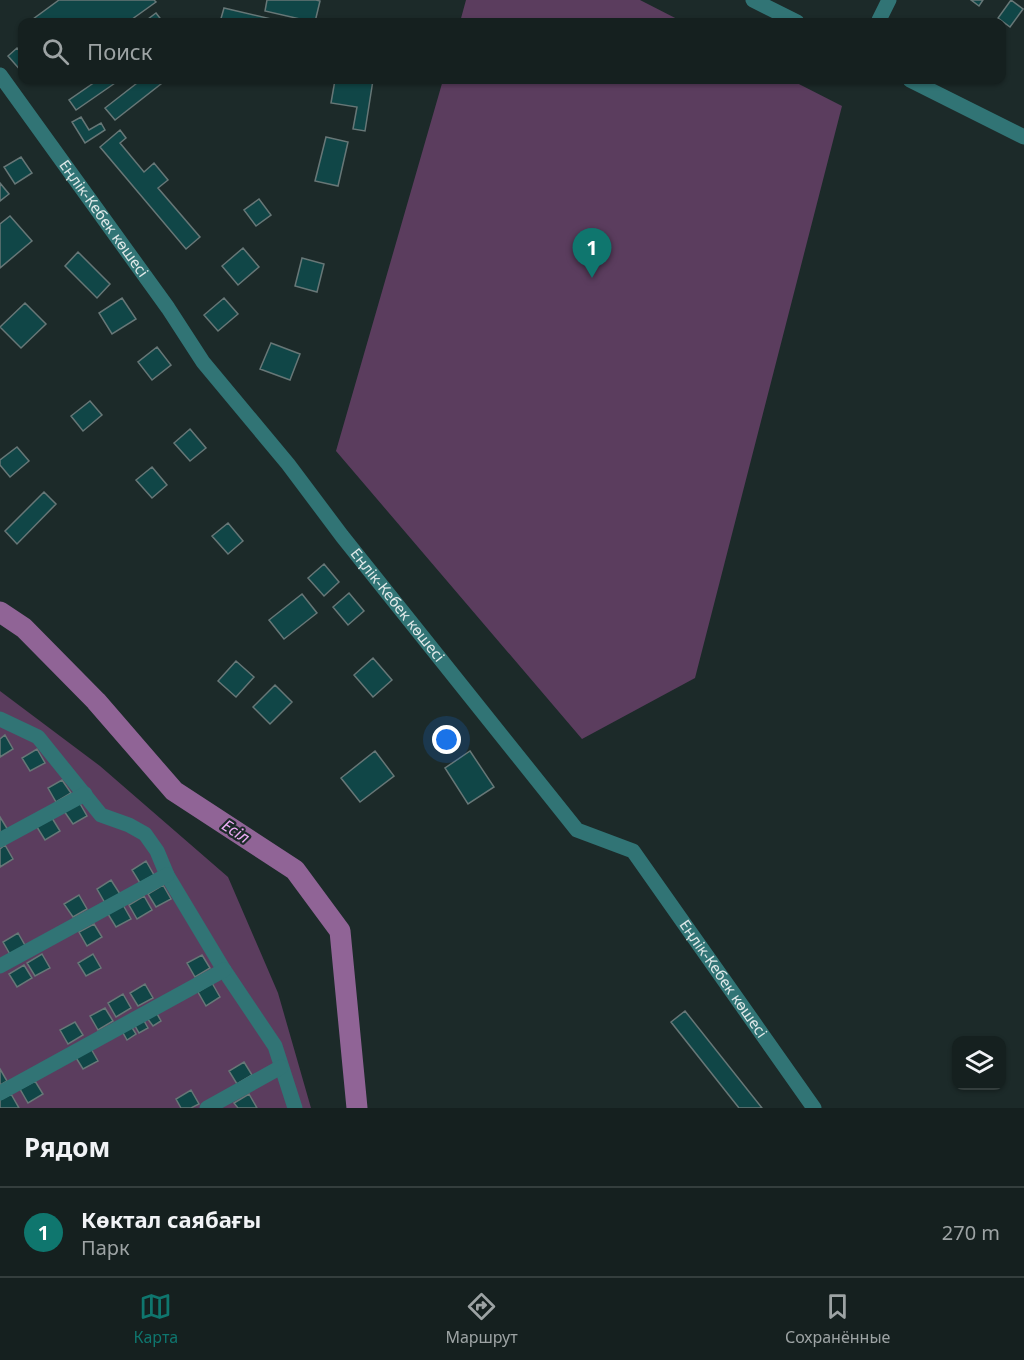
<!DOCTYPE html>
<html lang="ru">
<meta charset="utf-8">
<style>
:root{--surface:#15201f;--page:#222d2c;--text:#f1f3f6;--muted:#9da3a4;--line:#343e3d;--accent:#0f766e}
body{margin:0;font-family:"Noto Sans",sans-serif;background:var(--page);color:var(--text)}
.controls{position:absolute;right:18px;bottom:18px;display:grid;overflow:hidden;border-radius:12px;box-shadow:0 2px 4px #0004}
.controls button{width:54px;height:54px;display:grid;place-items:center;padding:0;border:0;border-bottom:2px solid var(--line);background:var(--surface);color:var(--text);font:30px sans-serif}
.you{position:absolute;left:447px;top:740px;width:21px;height:21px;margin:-15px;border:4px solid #fff;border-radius:50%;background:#1a73e8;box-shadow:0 0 0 9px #1a73e833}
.badge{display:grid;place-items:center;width:39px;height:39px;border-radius:50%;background:var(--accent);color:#fff;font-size:20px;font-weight:700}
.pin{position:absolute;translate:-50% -50px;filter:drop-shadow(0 2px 3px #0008)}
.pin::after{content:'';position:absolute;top:32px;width:21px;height:18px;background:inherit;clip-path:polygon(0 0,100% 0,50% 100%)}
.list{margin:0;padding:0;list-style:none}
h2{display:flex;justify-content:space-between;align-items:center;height:78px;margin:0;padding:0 24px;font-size:26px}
h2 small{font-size:20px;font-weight:400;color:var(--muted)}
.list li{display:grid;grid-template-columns:39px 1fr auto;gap:18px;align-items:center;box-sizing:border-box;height:90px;padding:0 24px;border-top:2px solid var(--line)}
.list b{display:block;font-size:22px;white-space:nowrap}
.list p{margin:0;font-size:20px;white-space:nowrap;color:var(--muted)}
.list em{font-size:20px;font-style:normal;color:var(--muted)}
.icon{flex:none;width:33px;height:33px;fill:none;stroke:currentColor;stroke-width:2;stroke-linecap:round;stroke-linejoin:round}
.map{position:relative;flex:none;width:1024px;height:1108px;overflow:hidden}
.search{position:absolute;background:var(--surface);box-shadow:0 2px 4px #0004;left:18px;right:18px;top:18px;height:66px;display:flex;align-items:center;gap:15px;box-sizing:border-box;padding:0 21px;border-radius:12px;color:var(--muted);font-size:22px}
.sheet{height:168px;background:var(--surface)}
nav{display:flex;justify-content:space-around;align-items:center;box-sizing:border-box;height:84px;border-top:2px solid var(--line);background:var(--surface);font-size:16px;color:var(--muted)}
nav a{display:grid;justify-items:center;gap:3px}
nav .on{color:var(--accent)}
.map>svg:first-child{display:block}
.green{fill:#5b3d5e}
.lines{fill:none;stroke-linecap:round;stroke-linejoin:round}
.river{stroke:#906496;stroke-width:21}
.building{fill:#104647;stroke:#677777;stroke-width:1.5}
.minor{stroke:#317475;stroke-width:15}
.tertiary{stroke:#317475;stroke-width:15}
.labels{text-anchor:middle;stroke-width:4.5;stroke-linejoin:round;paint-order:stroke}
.street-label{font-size:15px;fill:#e0e9e9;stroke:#1c2a29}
.water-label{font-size:16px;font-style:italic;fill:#eeadf6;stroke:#1c2a29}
</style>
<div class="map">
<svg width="1024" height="1108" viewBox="0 0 1024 1108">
<rect width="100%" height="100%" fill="#1c2a29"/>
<path class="green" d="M466,0H640L683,22H460Z
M443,80H791L842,106L695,678L582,739L336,451Z
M0,691L100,766L228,877L278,993L311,1108H0Z"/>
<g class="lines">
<path class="river" d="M0,612L24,628L96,701L174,791L295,870L340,931L357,1108"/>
</g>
<path class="building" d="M59,0H154L156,2L128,22H29Z
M267,0H316L320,1L315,22H313L265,11Z
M971,0H983L979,6Z
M1011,0L1023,9L1010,27L998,18Z
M224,8L284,22H220Z
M156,13L163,22H144Z
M17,48L22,54V72L8,56Z
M98,80L118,81L76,110L69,100Z
M141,80H166L115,120L105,108Z
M335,80H373L365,131L353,129L357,107L331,103Z
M81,117L89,130L101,123L105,130L85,143L72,122Z
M120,130L126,138L120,143L144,172L154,163L168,180L158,188L200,237L186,249L100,147Z
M326,137L348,142L338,186L315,181Z
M21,157L32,173L15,184L4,167Z
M0,183L9,194L0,201Z
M259,199L271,215L256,226L244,210Z
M10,216L32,241L0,268V224Z
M243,248L259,267L238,285L222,266Z
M78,252L110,284L97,298L65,266Z
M302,258L324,264L317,292L295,286Z
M122,298L136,319L112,334L99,313Z
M224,298L238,314L218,331L204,315Z
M25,303L46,324L21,348L0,327Z
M271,343L300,354L290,380L260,369Z
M157,347L171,365L152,380L138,362Z
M90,401L102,415L83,431L71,416Z
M190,429L206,448L190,461L174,443Z
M17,447L29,461L10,477L0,465V460Z
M152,467L167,485L152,498L136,480Z
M44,492L56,504L17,544L5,531Z
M228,523L243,541L228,554L212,536Z
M324,564L339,582L324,596L308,578Z
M349,593L364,611L348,625L333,607Z
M302,594L317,613L284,639L269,620Z
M373,658L392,680L373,697L354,675Z
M236,661L254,677L236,697L218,681Z
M275,685L292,702L270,724L253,707Z
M5,735L13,749L0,757V739Z
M37,749L45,763L30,771L22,758Z
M375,751L394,776L360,802L341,778Z
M470,751L494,787L468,804L445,768Z
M62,780L71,793L56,802L48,788Z
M79,802L87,816L73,824L64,811Z
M0,817L8,830L0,835Z
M52,818L60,831L45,840L37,827Z
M5,845L13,859L0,867V849Z
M146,861L154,875L140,883L132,870Z
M111,880L120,894L105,903L97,889Z
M163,885L171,899L156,907L148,894Z
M79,895L87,909L73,917L64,904Z
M144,896L152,910L137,919L129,905Z
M123,905L131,919L116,927L108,914Z
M94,924L102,937L87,946L79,932Z
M18,933L26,947L11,956L3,942Z
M42,954L50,968L35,976L27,963Z
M93,954L101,968L86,976L78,963Z
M202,955L210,968L195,977L187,963Z
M24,965L32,978L17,987L9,974Z
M212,983L220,997L206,1006L198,992Z
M145,984L153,998L138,1006L130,993Z
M123,994L131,1008L116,1017L108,1003Z
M105,1008L113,1021L98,1030L90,1016Z
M685,1011L762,1108H739L671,1022Z
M156,1012L161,1021L153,1026L147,1018Z
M143,1019L148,1028L139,1033L134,1024Z
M75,1022L83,1035L68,1044L60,1030Z
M131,1026L136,1034L127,1040L122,1031Z
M90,1047L98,1061L83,1069L75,1056Z
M244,1062L252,1075L237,1084L229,1071Z
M0,1069L7,1081L0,1085Z
M35,1081L43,1094L28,1103L20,1089Z
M191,1090L199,1104L191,1108H181L176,1099Z
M11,1094L19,1108H0V1100Z
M249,1094L257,1108H238L234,1103Z"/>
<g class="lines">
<g class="minor">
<path d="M879,20L889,0"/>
<path id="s1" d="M0,75L168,308L203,362L288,464L342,536L577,830L633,851L814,1108"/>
<path d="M0,719L38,737L101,815L129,825L145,834L157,851L167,875L224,970L275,1046L295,1108"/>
<path d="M0,840L85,794"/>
<path d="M0,966L167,875"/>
<path d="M0,1093L224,970"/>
<path d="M207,1108L281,1067"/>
</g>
<path class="tertiary" d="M753,0L797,22
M910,80L1024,137"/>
</g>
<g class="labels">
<g class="street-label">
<text dy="5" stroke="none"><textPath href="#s1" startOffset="177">Еңлік-Кебек көшесі</textPath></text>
<text dy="5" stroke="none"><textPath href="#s1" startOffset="663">Еңлік-Кебек көшесі</textPath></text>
<text dy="5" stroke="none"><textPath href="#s1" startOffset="1167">Еңлік-Кебек көшесі</textPath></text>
</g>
<g class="water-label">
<text transform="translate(236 831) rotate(33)" y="6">Есіл</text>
</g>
</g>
</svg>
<div class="controls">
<button><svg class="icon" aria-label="layers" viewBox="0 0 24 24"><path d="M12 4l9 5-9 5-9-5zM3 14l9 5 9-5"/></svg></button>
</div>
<div class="you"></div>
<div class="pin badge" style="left:592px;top:278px">1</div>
<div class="search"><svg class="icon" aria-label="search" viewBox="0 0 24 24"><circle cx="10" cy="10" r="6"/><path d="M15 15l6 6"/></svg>Поиск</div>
</div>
<section class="sheet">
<h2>Рядом<small></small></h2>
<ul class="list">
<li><span class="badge">1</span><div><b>Көктал саябағы</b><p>Парк</p></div><em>270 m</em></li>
</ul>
</section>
<nav>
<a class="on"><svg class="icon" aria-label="map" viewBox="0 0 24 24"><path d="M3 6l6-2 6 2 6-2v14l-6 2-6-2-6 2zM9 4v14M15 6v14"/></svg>Карта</a>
<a><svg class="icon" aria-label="directions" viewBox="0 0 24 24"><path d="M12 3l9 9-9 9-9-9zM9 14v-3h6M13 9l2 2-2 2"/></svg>Маршрут</a>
<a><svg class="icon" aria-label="saved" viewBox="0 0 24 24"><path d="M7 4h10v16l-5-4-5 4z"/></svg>Сохранённые</a>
</nav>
